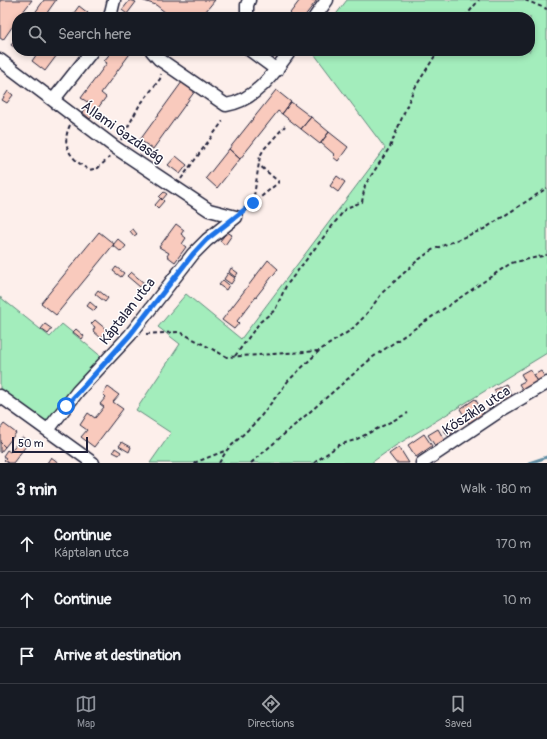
<!DOCTYPE html>
<meta charset="utf-8">
<style>
:root{--surface:#171b24;--page:#242831;--text:#f1f3f6;--muted:#9ea1a6;--line:#363941;--accent:#8c9099}
body{margin:0;font-family:Pangolin,sans-serif;background:var(--page);color:var(--text)}
.scale{position:absolute;left:12px;bottom:10px;width:76px;box-sizing:border-box;padding-left:4px;border:2px solid #22223b;border-top:0;font-size:11px;line-height:14px;white-space:nowrap;color:#22223b;-webkit-text-stroke:3px #fff;paint-order:stroke}
.stop{position:absolute;width:12px;height:12px;margin:-9px;border:3px solid #1a73e8;border-radius:50%;background:#fff}
.stop.end{background:#1a73e8;border-color:#fff;box-shadow:0 1px 4px #0008}
.list{margin:0;padding:0;list-style:none}
h2{display:flex;justify-content:space-between;align-items:center;height:52px;margin:0;padding:0 16px;font-size:17px}
h2 small{font-size:13px;font-weight:400;color:var(--muted)}
.list li{display:grid;grid-template-columns:26px 1fr auto;gap:12px;align-items:center;box-sizing:border-box;height:56px;padding:0 16px;border-top:1px solid var(--line)}
.list b{display:block;font-size:15px;white-space:nowrap}
.list p{margin:0;font-size:13px;white-space:nowrap;color:var(--muted)}
.list em{font-size:13px;font-style:normal;color:var(--muted)}
.icon{flex:none;width:22px;height:22px;fill:none;stroke:currentColor;stroke-width:2;stroke-linecap:round;stroke-linejoin:round}
.map{position:relative;flex:none;width:547px;height:463px;overflow:hidden}
.search{position:absolute;background:var(--surface);box-shadow:0 2px 6px #0003;left:12px;right:12px;top:12px;height:44px;display:flex;align-items:center;gap:10px;box-sizing:border-box;padding:0 14px;border-radius:16px;color:var(--muted);font-size:15px}
.sheet{height:220px;background:var(--surface)}
nav{display:flex;justify-content:space-around;align-items:center;box-sizing:border-box;height:56px;border-top:1px solid var(--line);background:var(--surface);font-size:11px;color:var(--muted)}
nav a{display:grid;justify-items:center;gap:2px}
nav .on{color:var(--accent)}
.map>svg:first-child{display:block}
.green{fill:#a3edbc;stroke:#62887c}
.lines{fill:none;stroke-linecap:round;stroke-linejoin:round}
.stream{stroke:#628fa5;stroke-width:3}
.building{fill:#f9cabd;stroke:#22223b}
.minor-casing{stroke:#22223b;stroke-width:15}
.path{stroke:#22223b;stroke-width:2;stroke-dasharray:4 3;stroke-linecap:butt}
.minor{stroke:#fff;stroke-width:12}
.route{stroke:#1a73e8;stroke-width:5}
.labels{text-anchor:middle;stroke-width:3;stroke-linejoin:round;paint-order:stroke}
.street-label{font-size:14px;fill:#22223b;stroke:#fff}
</style>
<div class="map">
<svg width="547" height="463" viewBox="0 0 547 463">
<rect width="100%" height="100%" fill="#fdefeb"/>
<filter id="ink" filterUnits="userSpaceOnUse"><feTurbulence type="fractalNoise" baseFrequency=".025" numOctaves="2"/><feDisplacementMap in="SourceGraphic" scale="8" xChannelSelector="R" yChannelSelector="G"/><feConvolveMatrix kernelMatrix="1 2 1 2 8 2 1 2 1" color-interpolation-filters="sRGB"/></filter>
<g filter="url(#ink)">
<path class="green" d="M347,0H547V353L395,446L371,463H150L171,433L136,410L180,344L158,327L186,294L241,339L385,148L312,51H530V17H334Z
M0,297L50,337L62,324L103,358L50,420L43,422L0,392Z"/>
<g class="lines">
<path class="stream" d="M529,463L547,457"/>
</g>
<path class="building" d="M0,0H32L19,17H17V20L3,40L0,38Z
M44,0H56L44,17H32Z
M130,0L136,2L127,14L122,10Z
M141,0H215L201,17H171L156,5Z
M300,0H317L304,17H287Z
M79,6L88,13L86,17H71Z
M17,37V49L11,45Z
M39,51H60L45,71L32,61Z
M112,51H132L101,93L106,97L90,119L82,112L89,103L81,98L107,63L104,61Z
M182,82L195,91L153,149L140,140Z
M276,90L291,102L282,114L278,111L240,159L229,149Z
M8,91L13,95L7,103L2,100Z
M291,102L311,117L301,129L282,114Z
M311,117L329,132L320,144L301,129Z
M329,132L348,147L338,161L333,157L335,155L321,143Z
M229,149L240,159L217,188L206,178Z
M176,156L187,165L180,174L168,165Z
M337,176L345,182L338,192L330,186Z
M164,192L167,194L162,200L159,197Z
M161,198L164,201L158,208L155,205Z
M176,224L184,230L181,234L186,238L182,244L186,247L175,262L167,256L169,253L159,247Z
M133,229L137,234L134,236L130,231Z
M99,232L114,244L56,315L41,303Z
M227,232L232,235L225,245L220,241Z
M118,239L126,246L121,252L113,245Z
M268,260L278,269L237,321L239,323L234,329L222,320Z
M116,267L124,273L121,277L113,271Z
M231,268L238,273L235,277L229,272Z
M131,272L144,283L140,287L127,276Z
M228,273L235,278L231,284L224,279Z
M223,280L229,285L226,290L219,285Z
M98,290L108,298L105,302L95,294Z
M90,302L97,308L94,311L87,306Z
M95,320L107,330L101,338L93,331L95,327L91,324Z
M45,324L52,329L48,334L41,329Z
M76,329L84,336L82,339L73,332Z
M530,369L538,384L524,392L519,384L525,381L521,374Z
M541,371L546,379L539,383L534,375Z
M506,384L513,398L505,402L501,393L497,395L494,390Z
M108,387L119,395L113,402L123,409L94,447L81,437L87,430L80,425L88,413L95,418L100,412L104,407L100,404L106,397L103,394Z
M475,399L484,413L469,423L460,409Z
M4,424L16,433L5,447L0,442V429Z
M452,425L456,430L448,436L444,430Z
M438,429L446,443L437,449L428,435Z
M424,434L432,446L416,457L408,445Z
M22,437L29,442L13,463H8L4,460L6,458L3,456L7,450L10,452Z
M0,442L5,447L0,453Z
M122,442L131,447L129,452L119,446Z
M399,447L409,463H396L389,454Z
M115,448L121,452L119,455L113,452Z
M51,457L59,463H47Z"/>
<g class="lines">
<g class="minor-casing">
<path id="minor" d="M110,17L114,0
M247,17V5L249,0
M315,17L327,0
M152,51L159,59L226,105C255,101 274,73 290,51
M251,51L277,70
M0,60L116,148L209,210L236,217
M54,99L92,51
M0,396L93,463
M48,430L78,391L130,335L193,254L207,240L236,217
M422,463L501,410L547,383"/>
</g>
<path class="path" d="M525,0L547,9
M465,17L479,0
M70,125C60,146 71,159 89,170L98,168L110,157
M121,140L139,106L160,79L161,74
M181,179L223,121
M253,203L260,156L264,149L285,126
M245,210L279,182L259,165
M146,334L180,332L227,357L319,351
M235,356L260,322L275,310L286,286L346,208L362,202L365,185L390,147L413,91L438,51
M194,463L227,450
M219,463L227,450L258,420L288,381L320,350L351,330L364,317L383,292L417,261L432,250L484,229L547,188
M251,463L373,357L511,263L547,255
M314,463L339,445L355,440L408,413"/>
<use href="#minor" class="minor"/>
</g>
</g>
<g class="lines" filter="url(#ink)">
<path class="route" d="M66,406L130,335L193,254L206,240L253,203"/>
</g>
<g class="labels">
<g class="street-label">
<text transform="translate(123 132) rotate(35)" y="5">Állami Gazdaság</text>
<text transform="translate(127 311) rotate(-52)" y="5">Káptalan utca</text>
<text transform="translate(476 410) rotate(-33)" y="5">Kőszikla utca</text>
</g>
</g>
</svg>
<div class="scale">50 m</div>
<div class="stop" style="left:66px;top:406px"></div>
<div class="stop end" style="left:253px;top:203px"></div>
<div class="search"><svg class="icon" aria-label="search" viewBox="0 0 24 24"><circle cx="10" cy="10" r="6"/><path d="M15 15l6 6"/></svg>Search here</div>
</div>
<section class="sheet">
<h2>3 min<small>Walk · 180 m</small></h2>
<ul class="list">
<li><svg class="icon" aria-label="ahead" viewBox="0 0 24 24"><path d="M12 20V5M6 11l6-6 6 6"/></svg><div><b>Continue</b><p>Káptalan utca</p></div><em>170 m</em></li>
<li><svg class="icon" aria-label="ahead" viewBox="0 0 24 24"><path d="M12 20V5M6 11l6-6 6 6"/></svg><div><b>Continue</b></div><em>10 m</em></li>
<li><svg class="icon" aria-label="arrive" viewBox="0 0 24 24"><path d="M6 21V4h12l-3 4 3 4H6"/></svg><div><b>Arrive at destination</b></div></li>
</ul>
</section>
<nav>
<a class="on"><svg class="icon" aria-label="map" viewBox="0 0 24 24"><path d="M3 6l6-2 6 2 6-2v14l-6 2-6-2-6 2zM9 4v14M15 6v14"/></svg>Map</a>
<a><svg class="icon" aria-label="directions" viewBox="0 0 24 24"><path d="M12 3l9 9-9 9-9-9zM9 14v-3h6M13 9l2 2-2 2"/></svg>Directions</a>
<a><svg class="icon" aria-label="saved" viewBox="0 0 24 24"><path d="M7 4h10v16l-5-4-5 4z"/></svg>Saved</a>
</nav>
